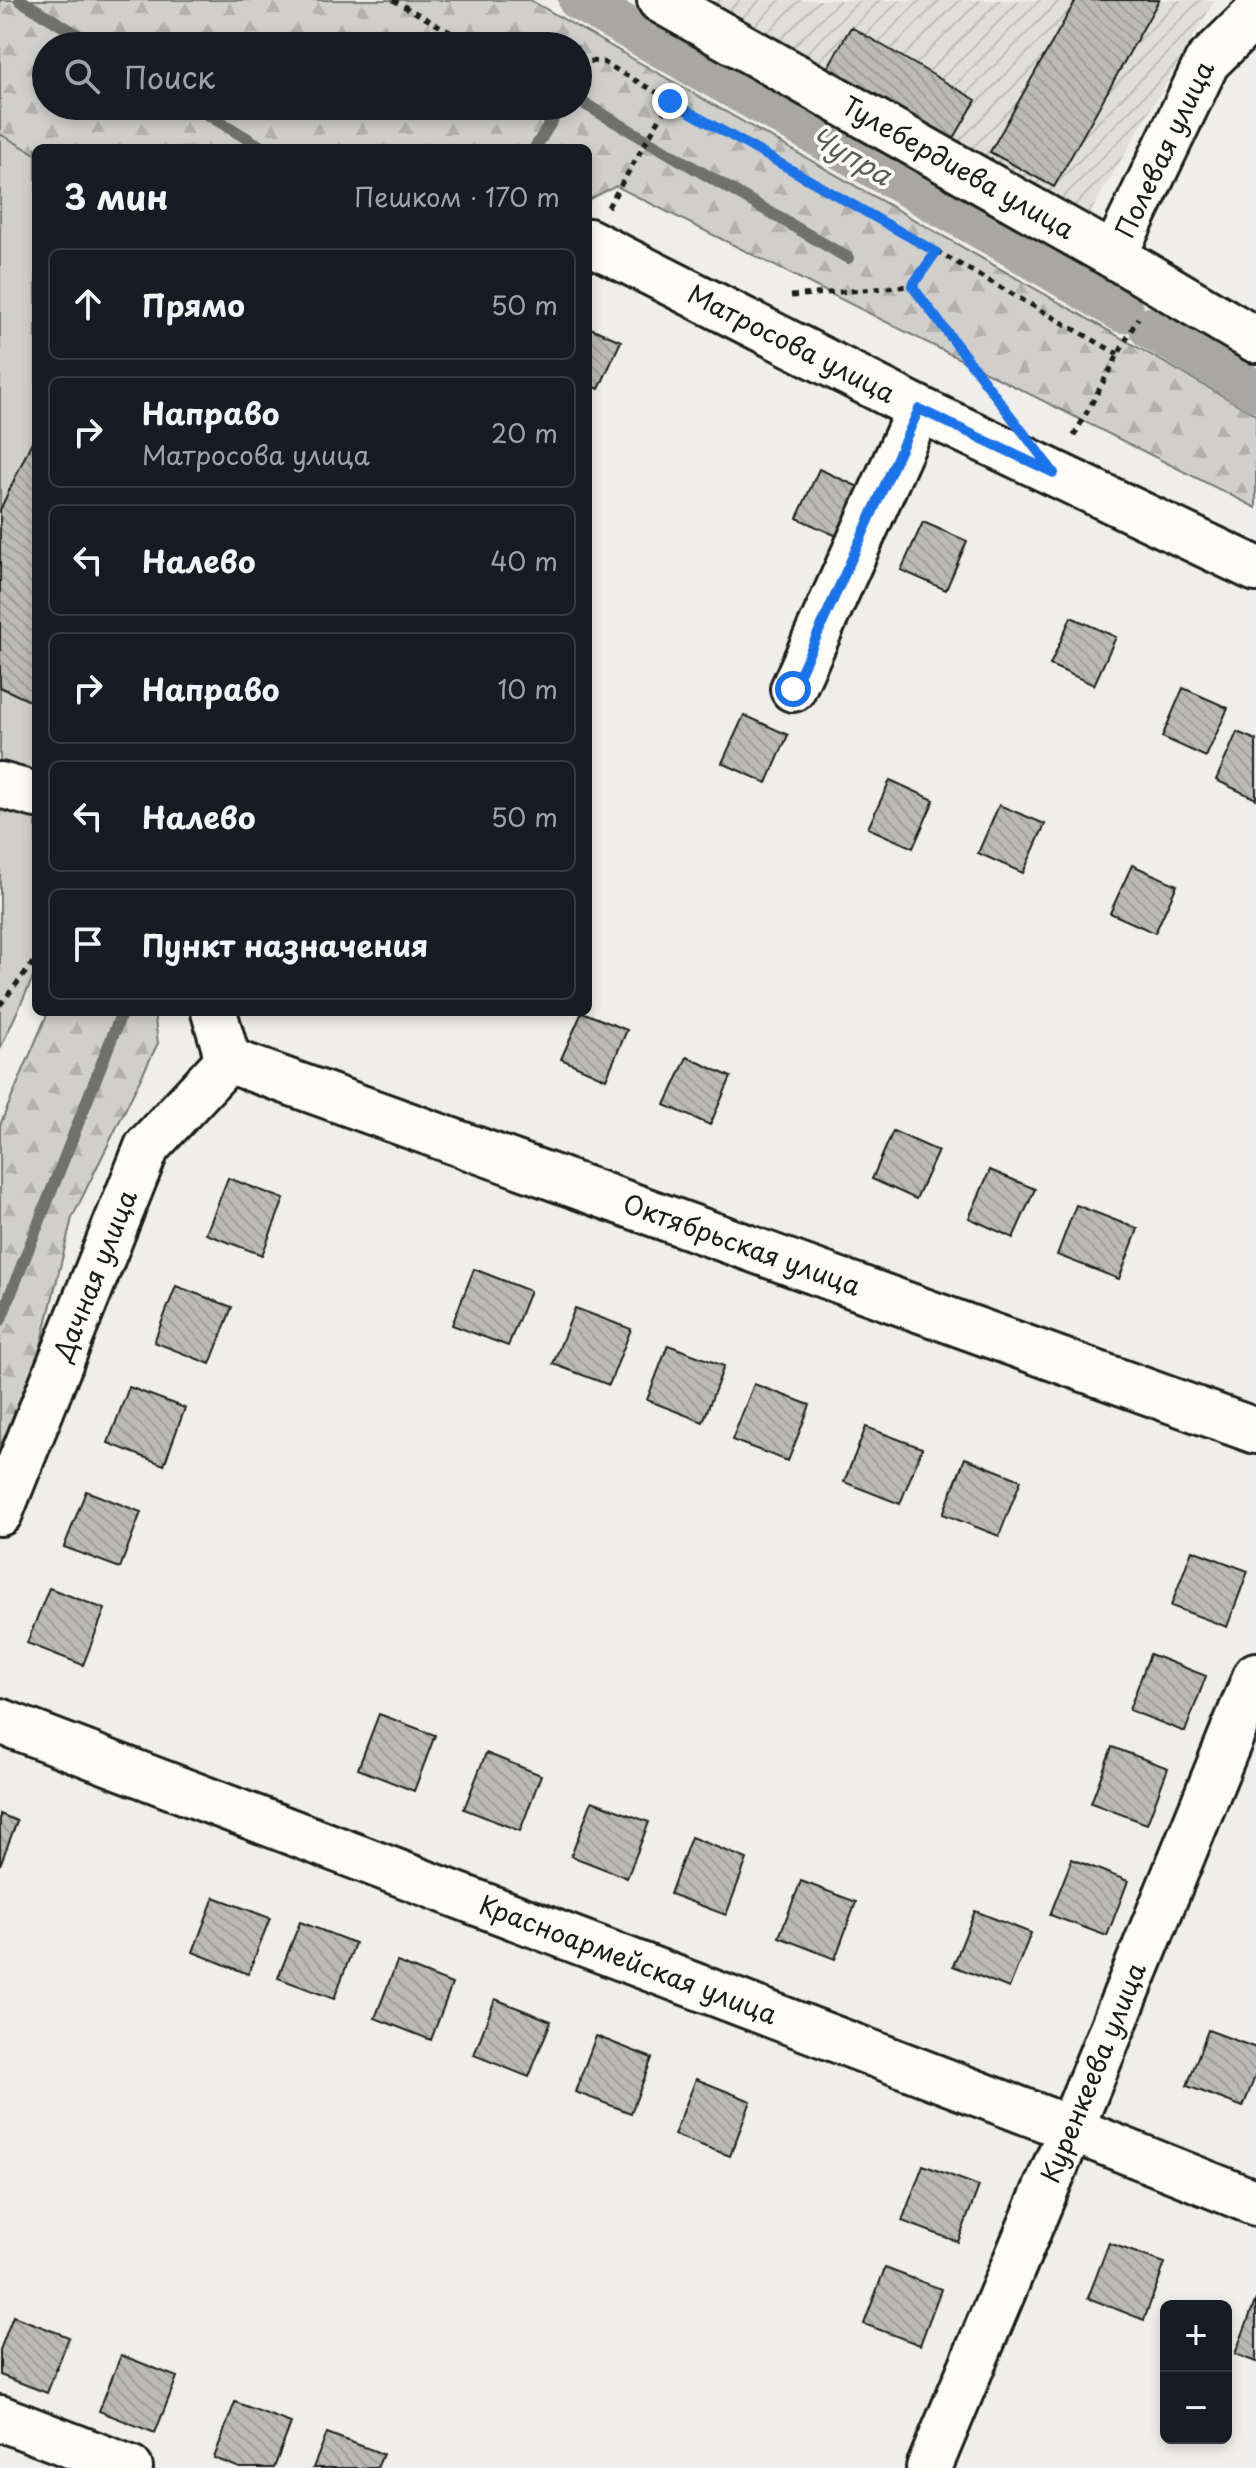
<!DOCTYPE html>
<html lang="ru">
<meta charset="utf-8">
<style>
:root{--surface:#171b24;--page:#20242c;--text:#f1f3f6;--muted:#9ea1a6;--line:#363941}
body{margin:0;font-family:"Playpen Sans",sans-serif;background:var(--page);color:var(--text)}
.controls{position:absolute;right:24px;bottom:24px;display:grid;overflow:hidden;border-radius:12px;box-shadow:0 4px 12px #0003}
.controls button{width:72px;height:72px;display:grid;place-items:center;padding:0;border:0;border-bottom:2px solid var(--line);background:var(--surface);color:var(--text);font:40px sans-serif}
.stop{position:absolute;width:24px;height:24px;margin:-18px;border:6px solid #1a73e8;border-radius:50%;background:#fff}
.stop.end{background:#1a73e8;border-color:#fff;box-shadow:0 2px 8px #0008}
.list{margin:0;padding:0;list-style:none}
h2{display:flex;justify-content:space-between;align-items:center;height:104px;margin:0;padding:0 32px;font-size:34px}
h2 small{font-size:26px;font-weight:400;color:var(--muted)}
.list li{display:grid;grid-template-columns:52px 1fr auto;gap:24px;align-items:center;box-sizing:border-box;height:112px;margin:0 16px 16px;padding:0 16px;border:2px solid var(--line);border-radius:12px}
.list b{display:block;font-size:30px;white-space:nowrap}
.list p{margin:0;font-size:26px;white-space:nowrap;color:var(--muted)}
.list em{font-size:26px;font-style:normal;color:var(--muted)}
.icon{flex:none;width:44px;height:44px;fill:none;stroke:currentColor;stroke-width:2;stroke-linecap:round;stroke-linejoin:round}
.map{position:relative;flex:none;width:1256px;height:2468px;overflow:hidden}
.search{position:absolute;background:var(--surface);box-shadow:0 4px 12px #0003;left:32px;top:32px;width:560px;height:88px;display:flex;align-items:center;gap:20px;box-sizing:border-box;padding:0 28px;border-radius:44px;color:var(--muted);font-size:30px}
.panel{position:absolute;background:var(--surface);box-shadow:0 4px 12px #0003;left:32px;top:144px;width:560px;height:872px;border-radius:12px}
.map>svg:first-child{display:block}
.industrial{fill:url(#industrial-furrows)}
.green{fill:#d0cfcc;stroke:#767674;stroke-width:2}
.forest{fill:url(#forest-firs);stroke:#767674;stroke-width:2;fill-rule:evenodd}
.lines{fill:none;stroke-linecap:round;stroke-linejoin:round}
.stream{stroke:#706f6d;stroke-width:12}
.canal{stroke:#a8a7a3;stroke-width:42}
.building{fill:url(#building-back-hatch);stroke:#1c1c1c;stroke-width:2}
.minor-casing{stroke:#1c1c1c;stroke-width:50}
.path{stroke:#1c1c1c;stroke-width:5;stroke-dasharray:6 6;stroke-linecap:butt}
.minor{stroke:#fdfcf7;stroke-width:44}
.route{stroke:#1a73e8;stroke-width:10}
.labels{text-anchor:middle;stroke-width:7;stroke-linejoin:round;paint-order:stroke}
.street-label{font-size:26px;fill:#1c1c1c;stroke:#fdfcf7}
.water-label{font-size:28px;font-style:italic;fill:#5b5b59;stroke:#fdfcf7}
</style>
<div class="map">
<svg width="1256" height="2468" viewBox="0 0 1256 2468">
<defs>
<pattern id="industrial-furrows" width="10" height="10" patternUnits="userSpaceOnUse" patternTransform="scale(2)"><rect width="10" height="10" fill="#e0deda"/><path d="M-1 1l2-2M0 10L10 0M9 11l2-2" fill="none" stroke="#c0beba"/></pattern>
<pattern id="forest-firs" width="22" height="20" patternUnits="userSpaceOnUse" patternTransform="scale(2)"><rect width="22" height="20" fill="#d0cfcc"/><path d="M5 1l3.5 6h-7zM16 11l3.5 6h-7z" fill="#b2b1af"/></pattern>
<pattern id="building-back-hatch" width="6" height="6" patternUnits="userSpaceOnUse" patternTransform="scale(2)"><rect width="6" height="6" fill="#bbbab6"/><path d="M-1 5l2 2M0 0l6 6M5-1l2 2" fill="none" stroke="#a09f9c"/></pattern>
</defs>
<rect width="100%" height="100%" fill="#f0eeea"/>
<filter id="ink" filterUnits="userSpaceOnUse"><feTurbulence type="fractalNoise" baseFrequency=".0125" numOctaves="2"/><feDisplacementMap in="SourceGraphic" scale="16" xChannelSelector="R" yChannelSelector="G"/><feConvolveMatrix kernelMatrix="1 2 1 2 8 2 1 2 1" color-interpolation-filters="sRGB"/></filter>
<g filter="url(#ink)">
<path class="industrial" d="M694,0H1215L1084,223Z"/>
<path class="green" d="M0,134L36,154V971L0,1049Z"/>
<path class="forest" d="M0,0H530L1256,415V508L616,186L588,200V148H36V154L0,134ZM46,46H578V106H46Z
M48,1012H154L158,1043L72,1218L24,1415L0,1464V1125Z"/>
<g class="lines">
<path class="stream" d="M20,0L96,46
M578,100L848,258
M194,106L263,148
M535,148L561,106
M0,1321L122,1012"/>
<path class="canal" d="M579,0L1006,242L1123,312
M1150,328L1256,391"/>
</g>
<path class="building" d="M1076,0H1159L1054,187L990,152Z
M851,27L976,100L953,140L828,67Z
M588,327L621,341L599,389L588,384Z
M36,433V704L0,687V510Z
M819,469L863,489L841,538L797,518Z
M923,522L967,541L946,590L901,570Z
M1071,617L1116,637L1094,685L1050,665Z
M1183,688L1228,708L1206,757L1162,737Z
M744,715L788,735L767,783L722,763Z
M1237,732L1256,740V799L1216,780Z
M890,780L934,800L913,848L868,828Z
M999,805L1045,824L1023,873L978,853Z
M1132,865L1177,885L1155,933L1110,913Z
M582,1012L627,1030L606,1079L561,1059Z
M687,1057L731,1077L710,1125L665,1105Z
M893,1131L938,1151L916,1199L872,1179Z
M990,1170L1035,1189L1013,1238L969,1218Z
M228,1178L284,1199L262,1255L206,1234Z
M1076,1205L1138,1229L1119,1279L1057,1255Z
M474,1269L530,1291L508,1346L452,1325Z
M176,1286L232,1307L210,1364L154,1342Z
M575,1308L631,1329L609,1385L553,1364Z
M668,1345L724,1366L703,1422L647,1400Z
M754,1384L810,1405L788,1461L732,1440Z
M129,1387L185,1408L164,1465L108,1443Z
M866,1427L922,1448L900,1504L844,1482Z
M965,1458L1021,1480L999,1536L943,1514Z
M86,1491L141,1512L120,1568L64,1547Z
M1192,1550L1248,1571L1227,1627L1171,1606Z
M49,1588L105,1609L83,1665L27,1643Z
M1150,1654L1206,1676L1185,1732L1129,1710Z
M379,1714L435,1735L414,1791L358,1769Z
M1112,1747L1168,1768L1147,1824L1091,1803Z
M486,1753L541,1775L520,1831L464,1809Z
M592,1801L649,1822L627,1878L571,1856Z
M0,1814L17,1821L0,1865Z
M691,1837L747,1859L726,1915L670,1894Z
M1072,1859L1128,1881L1107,1936L1050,1915Z
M801,1881L856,1902L835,1959L779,1937Z
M214,1897L270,1918L248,1974L193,1952Z
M975,1911L1031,1933L1009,1988L953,1966Z
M300,1922L355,1943L334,1999L278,1978Z
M397,1962L452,1984L431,2040L375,2018Z
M495,1999L551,2021L529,2077L474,2055Z
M1208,2030L1256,2048V2074L1243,2107L1187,2086Z
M596,2036L652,2058L631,2113L575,2092Z
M696,2079L751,2101L730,2156L674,2135Z
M923,2165L979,2186L958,2242L902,2221Z
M1109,2243L1165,2263L1144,2320L1088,2298Z
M885,2268L941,2289L920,2345L864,2324Z
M1256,2299V2362L1235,2354Z
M13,2316L69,2337L47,2393L0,2375V2350Z
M121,2355L177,2377L155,2433L99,2411Z
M235,2402L291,2423L274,2468H240L214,2458Z
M327,2433L383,2454L377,2468H313Z"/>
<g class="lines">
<g class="minor-casing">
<g id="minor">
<path id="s1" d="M660,0L1114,256L1256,340"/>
<path id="s2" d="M588,241L919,409L1256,569"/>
<path id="s3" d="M1114,256L1207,62L1256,14"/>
<path d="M793,689L919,409"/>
<path d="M0,785L36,795"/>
<path d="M214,1012L228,1060"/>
<path id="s4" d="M228,1060L1256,1431"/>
<path id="s5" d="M0,1513L147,1147L228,1060"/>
<path id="s6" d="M0,1721L1071,2129L1256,2203"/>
<path d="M0,2418L130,2468"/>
<path id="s7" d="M929,2468L1071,2129L1256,1675"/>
</g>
</g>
<path class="path" d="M393,0L475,46
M578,60L603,62L1118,354
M608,207L670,101
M912,286L996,397
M791,296L912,286L936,252
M1074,436L1138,318
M0,1005L36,959"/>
<use href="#minor" class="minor"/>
</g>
</g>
<g class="lines" filter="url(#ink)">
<path class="route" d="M670,101L936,252L912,286L1054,473L919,409L793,689"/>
</g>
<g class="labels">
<g class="street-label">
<text dy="9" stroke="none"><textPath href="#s3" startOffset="118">Полевая улица</textPath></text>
<text dy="9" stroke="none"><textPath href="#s1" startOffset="342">Тулебердиева улица</textPath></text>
<text dy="9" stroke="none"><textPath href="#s2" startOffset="228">Матросова улица</textPath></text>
<text dy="9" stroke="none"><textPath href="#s4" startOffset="546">Октябрьская улица</textPath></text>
<text dy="9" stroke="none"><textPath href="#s5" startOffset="256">Дачная улица</textPath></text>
<text dy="9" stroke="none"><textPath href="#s6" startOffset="672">Красноармейская улица</textPath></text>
<text dy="9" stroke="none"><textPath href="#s7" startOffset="428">Куренкеева улица</textPath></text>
</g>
<g class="water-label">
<text transform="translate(851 156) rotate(30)" y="10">Чупра</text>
</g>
</g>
</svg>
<div class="controls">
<button>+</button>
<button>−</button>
</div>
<div class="stop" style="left:793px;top:689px"></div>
<div class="stop end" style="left:670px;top:101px"></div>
<div class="search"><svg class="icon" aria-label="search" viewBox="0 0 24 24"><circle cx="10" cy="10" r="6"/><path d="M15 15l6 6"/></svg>Поиск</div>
<section class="panel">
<h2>3 мин<small>Пешком · 170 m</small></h2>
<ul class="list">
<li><svg class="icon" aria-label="ahead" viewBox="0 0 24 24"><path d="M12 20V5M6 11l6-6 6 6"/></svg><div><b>Прямо</b></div><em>50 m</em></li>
<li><svg class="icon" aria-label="right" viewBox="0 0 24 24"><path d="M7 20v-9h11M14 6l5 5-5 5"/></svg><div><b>Направо</b><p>Матросова улица</p></div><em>20 m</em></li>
<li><svg class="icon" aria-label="left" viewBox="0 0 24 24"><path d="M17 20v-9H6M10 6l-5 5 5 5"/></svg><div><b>Налево</b></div><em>40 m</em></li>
<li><svg class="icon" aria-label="right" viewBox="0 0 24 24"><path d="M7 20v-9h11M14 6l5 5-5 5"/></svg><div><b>Направо</b></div><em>10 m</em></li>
<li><svg class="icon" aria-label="left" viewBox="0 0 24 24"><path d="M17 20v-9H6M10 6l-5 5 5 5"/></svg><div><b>Налево</b></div><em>50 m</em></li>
<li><svg class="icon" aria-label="arrive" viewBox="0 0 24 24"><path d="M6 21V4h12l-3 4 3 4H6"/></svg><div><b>Пункт назначения</b></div></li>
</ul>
</section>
</div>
